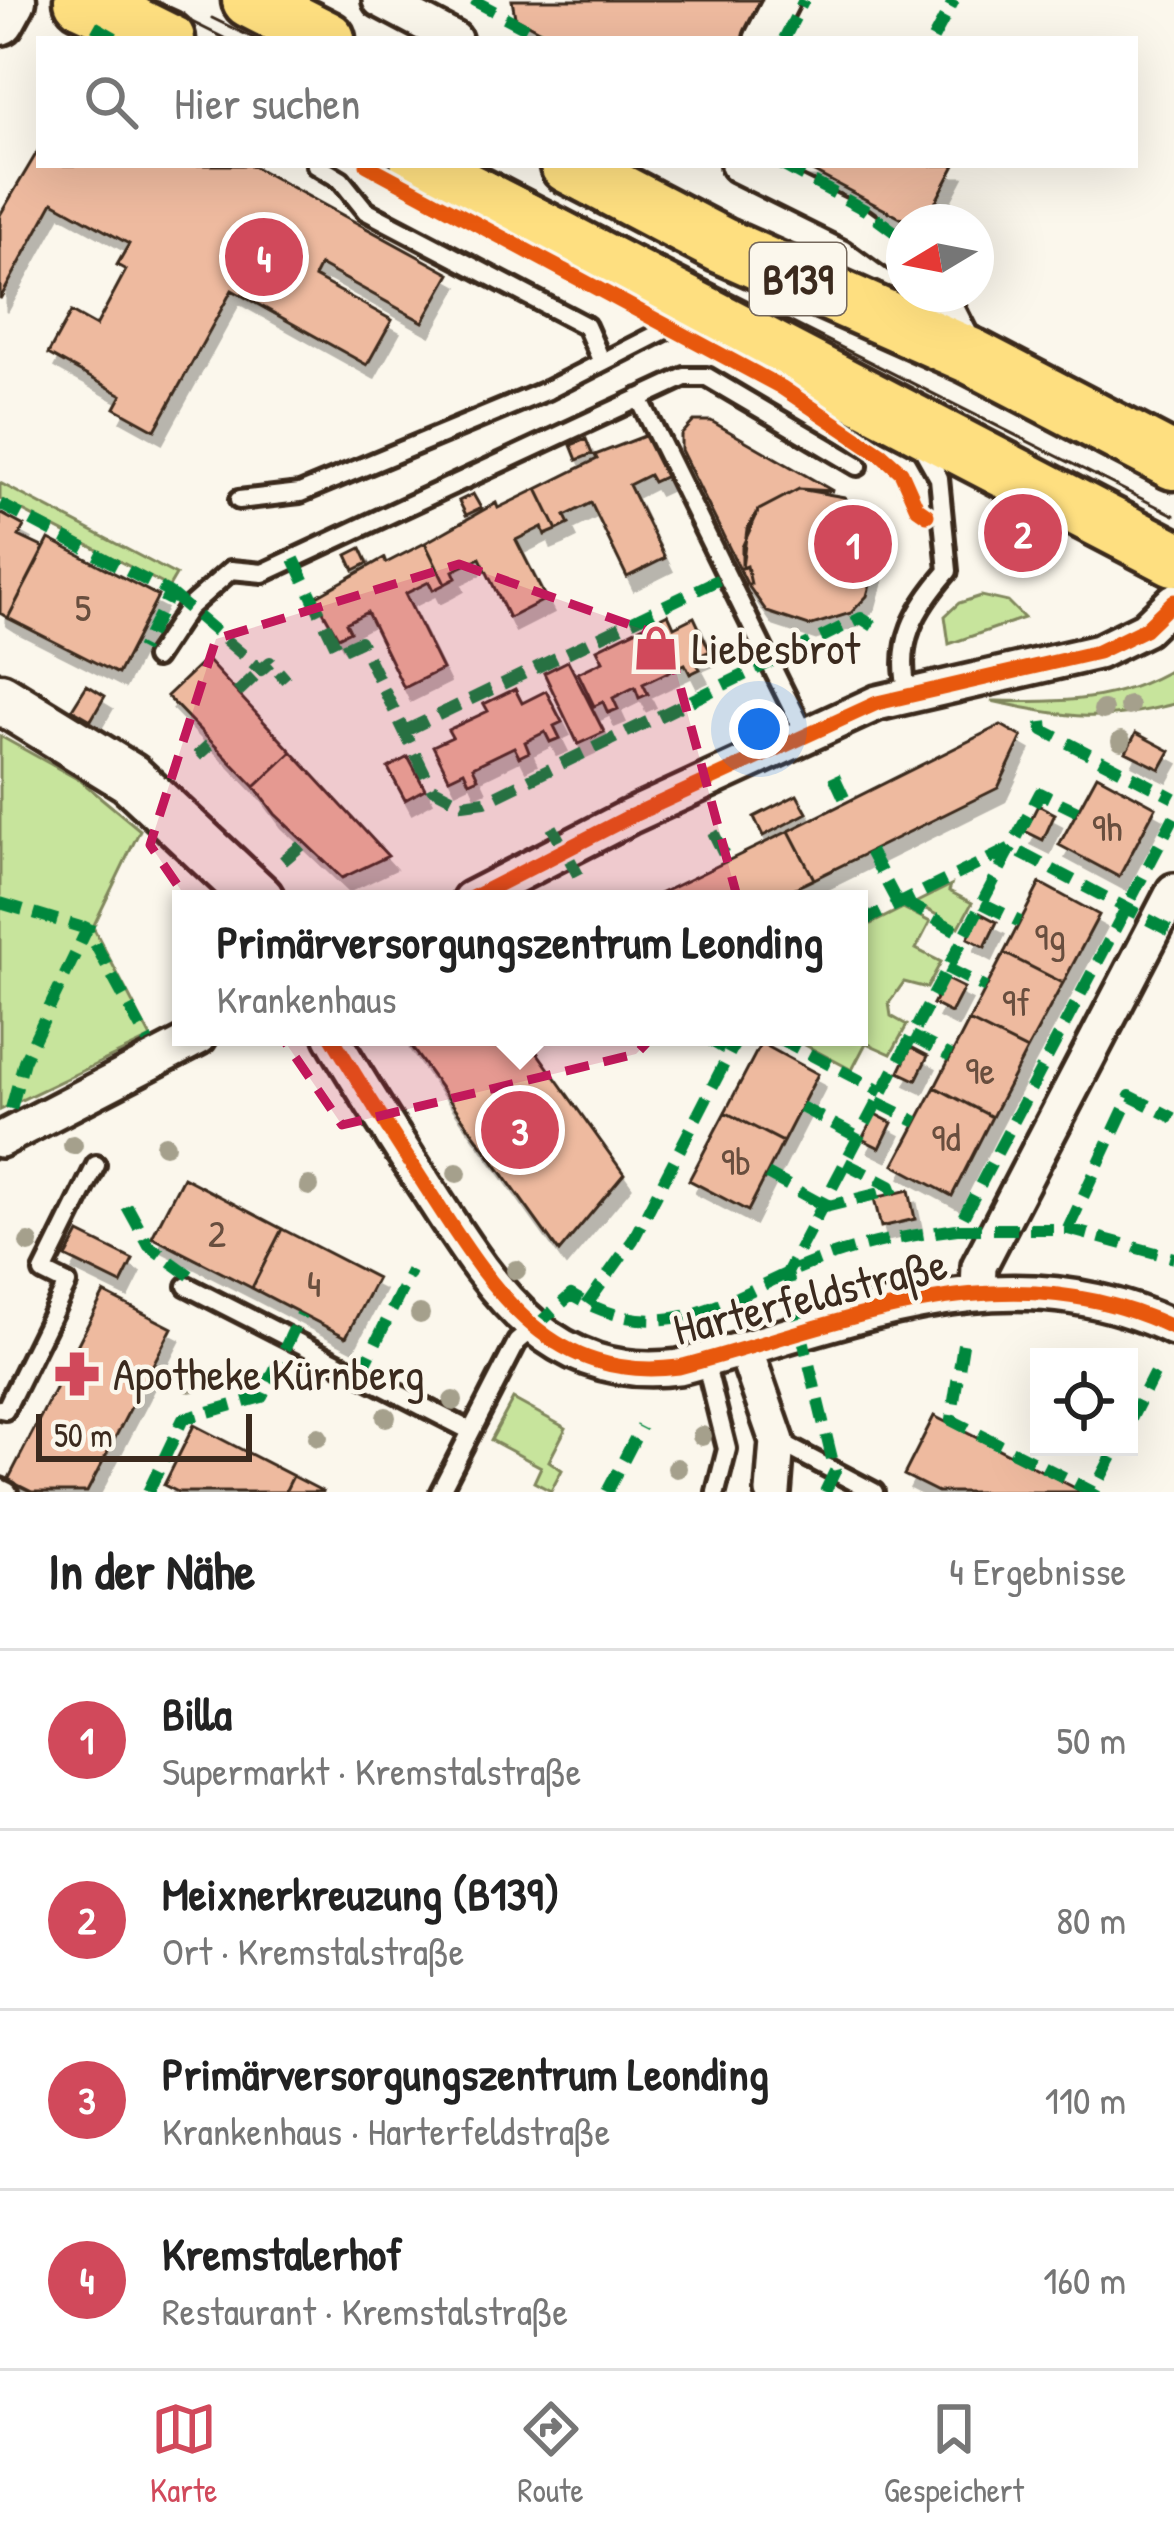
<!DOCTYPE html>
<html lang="de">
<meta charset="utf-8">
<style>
:root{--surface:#fff;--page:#f6f6f6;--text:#222;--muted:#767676;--line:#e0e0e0;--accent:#d1495b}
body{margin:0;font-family:"Patrick Hand",sans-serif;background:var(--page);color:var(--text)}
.controls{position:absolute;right:36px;bottom:36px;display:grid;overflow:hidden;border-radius:0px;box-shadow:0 12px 48px #0002}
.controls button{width:108px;height:108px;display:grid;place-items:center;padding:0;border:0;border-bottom:3px solid var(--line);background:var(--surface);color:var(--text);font:60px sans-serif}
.compass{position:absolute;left:886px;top:204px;width:108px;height:108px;border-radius:50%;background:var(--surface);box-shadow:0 12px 48px #0002;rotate:260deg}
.scale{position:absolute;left:36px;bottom:30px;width:216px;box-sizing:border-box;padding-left:12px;border:6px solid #3b2a1e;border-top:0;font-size:33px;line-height:42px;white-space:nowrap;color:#3b2a1e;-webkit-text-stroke:9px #fbf7ec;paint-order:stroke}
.you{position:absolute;left:759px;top:729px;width:42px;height:42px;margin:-30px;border:9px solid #fff;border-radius:50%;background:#1a73e8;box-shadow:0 0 0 18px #1a73e833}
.badge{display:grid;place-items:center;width:78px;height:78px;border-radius:50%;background:var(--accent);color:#fff;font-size:39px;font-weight:700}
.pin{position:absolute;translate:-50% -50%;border:6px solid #fff;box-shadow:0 3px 12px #0006}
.popup{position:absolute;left:172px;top:890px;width:696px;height:156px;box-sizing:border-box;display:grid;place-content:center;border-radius:0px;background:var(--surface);filter:drop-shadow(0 3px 9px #0005);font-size:39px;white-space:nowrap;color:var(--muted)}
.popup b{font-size:45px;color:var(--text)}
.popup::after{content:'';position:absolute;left:50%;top:100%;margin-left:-24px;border:24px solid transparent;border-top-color:var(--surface)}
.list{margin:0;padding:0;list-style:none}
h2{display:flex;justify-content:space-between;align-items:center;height:156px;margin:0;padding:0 48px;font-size:51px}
h2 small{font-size:39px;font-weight:400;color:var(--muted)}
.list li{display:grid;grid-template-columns:78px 1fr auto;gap:36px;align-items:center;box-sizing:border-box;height:180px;padding:0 48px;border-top:3px solid var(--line)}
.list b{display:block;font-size:45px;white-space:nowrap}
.list p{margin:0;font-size:39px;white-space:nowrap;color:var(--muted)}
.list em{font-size:39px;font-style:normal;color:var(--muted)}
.icon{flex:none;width:66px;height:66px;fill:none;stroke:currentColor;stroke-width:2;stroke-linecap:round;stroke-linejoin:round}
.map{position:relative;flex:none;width:1174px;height:1492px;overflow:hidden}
.search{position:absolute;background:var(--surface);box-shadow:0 12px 48px #0002;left:36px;right:36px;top:36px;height:132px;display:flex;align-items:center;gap:30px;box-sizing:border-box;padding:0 42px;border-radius:0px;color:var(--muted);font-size:45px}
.sheet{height:876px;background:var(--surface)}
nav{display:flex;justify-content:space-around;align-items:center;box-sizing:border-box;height:168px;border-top:3px solid var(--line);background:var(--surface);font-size:33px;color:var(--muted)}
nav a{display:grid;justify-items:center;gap:6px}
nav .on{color:var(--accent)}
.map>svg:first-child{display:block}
.green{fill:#c7e49c;stroke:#81875d;stroke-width:3}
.building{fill:#eeba9f;stroke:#3b2a1e;stroke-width:3;filter:url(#shadow)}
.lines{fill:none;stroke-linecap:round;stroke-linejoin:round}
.lane-casing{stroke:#3b2a1e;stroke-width:26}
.street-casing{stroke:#3b2a1e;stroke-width:42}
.secondary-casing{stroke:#3b2a1e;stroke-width:57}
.primary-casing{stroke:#3b2a1e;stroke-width:63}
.lane{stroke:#fbf7ec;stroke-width:16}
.street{stroke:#fbf7ec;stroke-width:33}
.secondary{stroke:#fbf7ec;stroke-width:48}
.primary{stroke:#fedf80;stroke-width:54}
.tram{stroke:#3b2a1e;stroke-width:3}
.quiet{stroke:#00873e;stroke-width:12;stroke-dasharray:24 12;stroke-linecap:butt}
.cycleway-casing{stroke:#fbf7ec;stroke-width:22}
.cycleway{stroke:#e8590c;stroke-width:15}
.tree{fill:#a5a08c}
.marked{fill:#c2185b;fill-opacity:0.2;stroke:#c2185b;stroke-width:9;stroke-dasharray:24 15;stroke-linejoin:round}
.labels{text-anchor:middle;stroke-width:9;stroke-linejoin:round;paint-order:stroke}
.number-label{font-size:39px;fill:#684e3e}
.shield{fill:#fbf7ec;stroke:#75685c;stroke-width:3}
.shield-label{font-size:42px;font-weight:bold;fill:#3b2a1e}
.poi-label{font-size:45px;fill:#3b2a1e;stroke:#fbf7ec;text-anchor:start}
.street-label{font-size:45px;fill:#3b2a1e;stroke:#fbf7ec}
</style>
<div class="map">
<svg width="1174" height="1492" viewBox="0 0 1174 1492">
<defs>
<filter id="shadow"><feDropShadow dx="7" dy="13" stdDeviation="0" flood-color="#0004"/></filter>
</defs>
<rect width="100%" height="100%" fill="#fbf7ec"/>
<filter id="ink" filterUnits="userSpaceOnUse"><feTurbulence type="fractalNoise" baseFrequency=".00833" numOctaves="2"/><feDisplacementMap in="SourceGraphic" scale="24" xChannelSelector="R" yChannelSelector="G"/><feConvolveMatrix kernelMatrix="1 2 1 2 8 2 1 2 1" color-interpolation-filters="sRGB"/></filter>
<g filter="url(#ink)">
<path class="green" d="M0,483L176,575L169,587L0,499Z
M981,596L1008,602L1024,618L949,644L945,616L959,603Z
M1174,668V704C1095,724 1069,717 991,701C1058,702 1115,704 1174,668Z
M0,736L81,781L140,830L93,927L151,1038L0,1110Z
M951,885L949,891L972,903L959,927L915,903Z
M903,908L930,922L916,949L941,962L927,988L904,982L889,1003L891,1016L907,1025L891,1054L866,1043L852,1070L790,1037H859V930Z
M513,1399L566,1428L549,1461L562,1470L551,1491L534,1482L541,1467L491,1440Z"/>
<path class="building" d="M512,0H763L743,39H555L515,17Z
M39,149V165H251L450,274L423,322L320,265L314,277L392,320L367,365L232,290L155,430L115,408L122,395L48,354L71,312L96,326L126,270L117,265L129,244L53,202L0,299V215Z
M801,165H955L925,222H908Z
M694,421H711L833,491L799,489L759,510L742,547V568L747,566L751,584H747L681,450V435Z
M647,435L666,476L653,482L649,475L629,485L665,558L627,577L591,503L565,516L569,524L557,530L537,489L597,459L595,455Z
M586,439L592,454L577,460L571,445Z
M537,489L557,530L545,535L542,527L516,540L546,599L509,618L480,558L453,571L456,578L445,584L425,543L496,503L498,508Z
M799,489L844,497L874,531L879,553L867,596L851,613L809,626L767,612L747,584H751L747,566L742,568L747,529L759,510Z
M473,494L481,508L466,515L459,501Z
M0,513L24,526L19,536L44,548L8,618L0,613Z
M49,539L158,596L118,674L8,618Z
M425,543L445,584L433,590L429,582L405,594L442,669L404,688L367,612L346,623L350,631L338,637L315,597L384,558L386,563Z
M361,548L368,563L354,570L347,555Z
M668,614L674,627L694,617L710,651L694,658L700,669L690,674L685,664L643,684L648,694L639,698L635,687L613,698L618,709L608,713L603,702L594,706L578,673L603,661L597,649Z
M206,659L292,752L255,787L167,696Z
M568,661L604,732L578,744L544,673Z
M87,685L105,696L91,720L72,709Z
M515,689L522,703L546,691L562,722L554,726L560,738L550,742L545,732L525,742L529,752L519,757L514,747L473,767L478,778L469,782L464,771L449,778L433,746L452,737L448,730L488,711L484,704Z
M1001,725L1022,737L998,788L814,879L789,831Z
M1136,733L1170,751L1160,769L1126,752Z
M292,752L388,856L342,878L275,814L255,787Z
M408,757L425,789L405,800L388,768Z
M1097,775L1156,807L1119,877L1059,845Z
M797,795L807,813L763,836L754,817Z
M1038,805L1055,814L1043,840L1025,831Z
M789,831L814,879L772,899H649Z
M1040,883L1099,915L1063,983L1004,953Z
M980,913L997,922L985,947L968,938Z
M1004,953L1063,983L1027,1050L969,1021Z
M946,979L964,988L951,1013L933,1004Z
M969,1021L1027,1050L992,1117L935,1087Z
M404,1037H526L624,1174L559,1252Z
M761,1043L818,1074L783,1142L725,1112Z
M911,1047L928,1056L916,1080L899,1072Z
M935,1087L992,1117L952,1196L894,1165Z
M725,1112L783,1142L748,1211L689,1180Z
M875,1114L892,1123L880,1148L862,1139Z
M183,1177L282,1229L252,1288L152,1237Z
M909,1190L915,1219L881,1227L874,1198Z
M282,1229L377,1278L346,1337L252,1288Z
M79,1233L133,1260L121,1284L66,1257Z
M104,1293L172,1328L87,1492H32L8,1480Z
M934,1416L1083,1492H938L904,1475Z
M194,1425L293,1476L285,1492H178L164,1485Z
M293,1476L324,1492H285Z"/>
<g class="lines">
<g class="lane-casing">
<path id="lane" d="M316,165L341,180L366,211L586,326L601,360
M639,398L805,734
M239,500L300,493L548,390L687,319
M155,658L188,608L231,570L263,573L685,377H707L858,466
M908,693C895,642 915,609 948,571L939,478L921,446
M187,1286L471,1431
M705,1361L727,1449L716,1492
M0,1409L5,1410L67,1284L43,1272L96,1165
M777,1441L874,1492
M0,1488L8,1492
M440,1492L517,1342L535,1327"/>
</g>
<g class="street-casing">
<path id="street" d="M380,0L454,39
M762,39L782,0
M738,165L859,225L904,258
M939,294L970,355
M470,899L629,817L877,703L1098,652L1145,629L1174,601
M332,1037C362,1088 394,1137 426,1187C489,1284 546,1384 679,1367C847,1323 1005,1247 1174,1328
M0,1140L199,1037
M978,1291L979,1266L1174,891
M745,1349L777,1441L773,1492"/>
</g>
<g class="secondary-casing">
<path id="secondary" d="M0,20L11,0
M0,698L130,778L259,899"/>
</g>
<g class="primary-casing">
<path id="primary" d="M82,0L167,39
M250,0L327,39
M419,165L1174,558
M568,165L721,245L971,356L1174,462"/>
</g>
<use href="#lane" class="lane"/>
<use href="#street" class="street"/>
<use href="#secondary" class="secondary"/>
<use href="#primary" class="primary"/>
<path class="tram" d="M148,0L226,39
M212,18L255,39
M479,165L1174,515"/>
<path class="quiet" d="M473,0L546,39
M94,26L117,39
M784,39L804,0
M933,39L954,0
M782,165L865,210L904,239
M956,294L959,299
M0,504L170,593L141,650
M294,559L338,651L360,641L432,788L463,804L485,801L861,618L875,627
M170,593L261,670L270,662L286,680
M237,693L261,670
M1042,722L1043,730L1174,798
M405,731L726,576
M197,756L209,745
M834,776L846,802
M552,827L578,875
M713,832L727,861
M870,851L898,904
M283,861L303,844
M903,901L964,935
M0,903L87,929L148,1042
M982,903L1020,922
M859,923L1011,848L1174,933
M947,968L986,988
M912,1036L951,1056
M704,1037L731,1052
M777,1037L882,1092
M877,1102L917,1122
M801,1107L858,1137
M11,1109L24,1061L90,923
M845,1163L890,1186L893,1194
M767,1174L823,1205
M127,1206L149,1246L192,1277
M821,1208L892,1190
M957,1229H1068L1174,1258
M1068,1229L1130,1096L1174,1118
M587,1304L633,1240L738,1037
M535,1327L571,1295C672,1354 729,1293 822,1259C865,1243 912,1235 957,1229L1174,817
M963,1344L951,1420L1093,1492L1117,1447
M360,1375L411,1271
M1129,1423L1154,1374
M148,1492L183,1419L262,1397L301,1314
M607,1492L641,1427
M825,1492L835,1471L787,1273L1040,793L1077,811"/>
<g class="cycleway-casing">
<path id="cycleway" d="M367,165L781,387L882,455L901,472L917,508L927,515
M470,899L629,817L877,703L1098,652L1145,629L1174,601
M332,1037C362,1088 394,1137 426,1187C489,1284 546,1384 679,1367C847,1323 1005,1247 1174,1328"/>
</g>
<use href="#cycleway" class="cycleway"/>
</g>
<g class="tree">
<circle cx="1129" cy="706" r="10"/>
<circle cx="1103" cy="710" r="10"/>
<circle cx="1121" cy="741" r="10"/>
<circle cx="73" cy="1145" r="10"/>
<circle cx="165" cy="1145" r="10"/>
<circle cx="457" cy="1173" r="10"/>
<circle cx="309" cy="1186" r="10"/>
<circle cx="29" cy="1243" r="10"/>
<circle cx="516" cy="1270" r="10"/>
<circle cx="420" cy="1314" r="10"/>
<circle cx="190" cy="1383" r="10"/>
<circle cx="453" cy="1401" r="10"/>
<circle cx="386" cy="1417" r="10"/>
<circle cx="702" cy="1436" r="10"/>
<circle cx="318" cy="1437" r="10"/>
<circle cx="677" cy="1468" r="10"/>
</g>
</g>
<path class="marked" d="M459,564L667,638L748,937L636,1054L342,1125L150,845L216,639Z"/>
<defs>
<g id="shop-bare" transform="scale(3.6)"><path d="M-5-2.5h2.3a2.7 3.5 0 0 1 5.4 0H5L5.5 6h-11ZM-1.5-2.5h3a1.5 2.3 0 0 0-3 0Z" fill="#d1495b" stroke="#fbf7ec" stroke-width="2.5" paint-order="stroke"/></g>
<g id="pharmacy-bare" transform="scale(3.6)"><path d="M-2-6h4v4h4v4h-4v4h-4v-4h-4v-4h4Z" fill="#d1495b" stroke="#fbf7ec" stroke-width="2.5" paint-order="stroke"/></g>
</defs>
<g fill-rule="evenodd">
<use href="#shop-bare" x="656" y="648"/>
<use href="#pharmacy-bare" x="77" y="1374"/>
</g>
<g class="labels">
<g class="number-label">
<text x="83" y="621">5</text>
<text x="1107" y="841">9h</text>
<text x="1050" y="950">9g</text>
<text x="1016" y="1016">9f</text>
<text x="980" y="1084">9e</text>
<text x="946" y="1151">9d</text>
<text x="736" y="1175">9b</text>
<text x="217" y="1247">2</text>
<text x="314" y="1297">4</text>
</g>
<rect class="shield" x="750" y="243" width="96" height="72" rx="9"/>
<g class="shield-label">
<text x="798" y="294">B139</text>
</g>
<g class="poi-label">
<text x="692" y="664">Liebesbrot</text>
<text x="113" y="1390">Apotheke Kürnberg</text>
</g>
<g class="street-label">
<text transform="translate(810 1296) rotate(-14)" y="16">Harterfeldstraße</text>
</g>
</g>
</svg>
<div class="controls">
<button><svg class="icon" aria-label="locate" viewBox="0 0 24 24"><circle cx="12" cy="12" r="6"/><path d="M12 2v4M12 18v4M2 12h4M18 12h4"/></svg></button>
</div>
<svg class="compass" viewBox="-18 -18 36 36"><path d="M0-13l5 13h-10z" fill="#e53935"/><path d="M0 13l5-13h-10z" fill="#767676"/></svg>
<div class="scale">50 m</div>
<div class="you"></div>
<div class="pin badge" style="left:853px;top:544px">1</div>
<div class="pin badge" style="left:1023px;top:533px">2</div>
<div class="pin badge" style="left:520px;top:1130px">3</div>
<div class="popup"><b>Primärversorgungszentrum Leonding</b>Krankenhaus</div>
<div class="pin badge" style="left:264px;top:257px">4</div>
<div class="search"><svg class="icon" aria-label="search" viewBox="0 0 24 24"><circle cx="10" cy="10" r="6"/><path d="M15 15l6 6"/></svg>Hier suchen</div>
</div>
<section class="sheet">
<h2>In der Nähe<small>4 Ergebnisse</small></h2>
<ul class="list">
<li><span class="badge">1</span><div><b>Billa</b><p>Supermarkt · Kremstalstraße</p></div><em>50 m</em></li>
<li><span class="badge">2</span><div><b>Meixnerkreuzung (B139)</b><p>Ort · Kremstalstraße</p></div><em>80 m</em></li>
<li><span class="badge">3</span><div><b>Primärversorgungszentrum Leonding</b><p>Krankenhaus · Harterfeldstraße</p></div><em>110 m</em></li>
<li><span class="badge">4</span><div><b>Kremstalerhof</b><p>Restaurant · Kremstalstraße</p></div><em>160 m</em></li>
</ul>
</section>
<nav>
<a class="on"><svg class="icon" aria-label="map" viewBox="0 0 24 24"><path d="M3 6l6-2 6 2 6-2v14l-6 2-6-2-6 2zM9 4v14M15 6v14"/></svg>Karte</a>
<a><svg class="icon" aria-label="directions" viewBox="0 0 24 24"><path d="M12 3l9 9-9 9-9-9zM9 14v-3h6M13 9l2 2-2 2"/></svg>Route</a>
<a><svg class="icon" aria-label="saved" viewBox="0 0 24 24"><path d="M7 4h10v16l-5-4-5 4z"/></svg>Gespeichert</a>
</nav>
